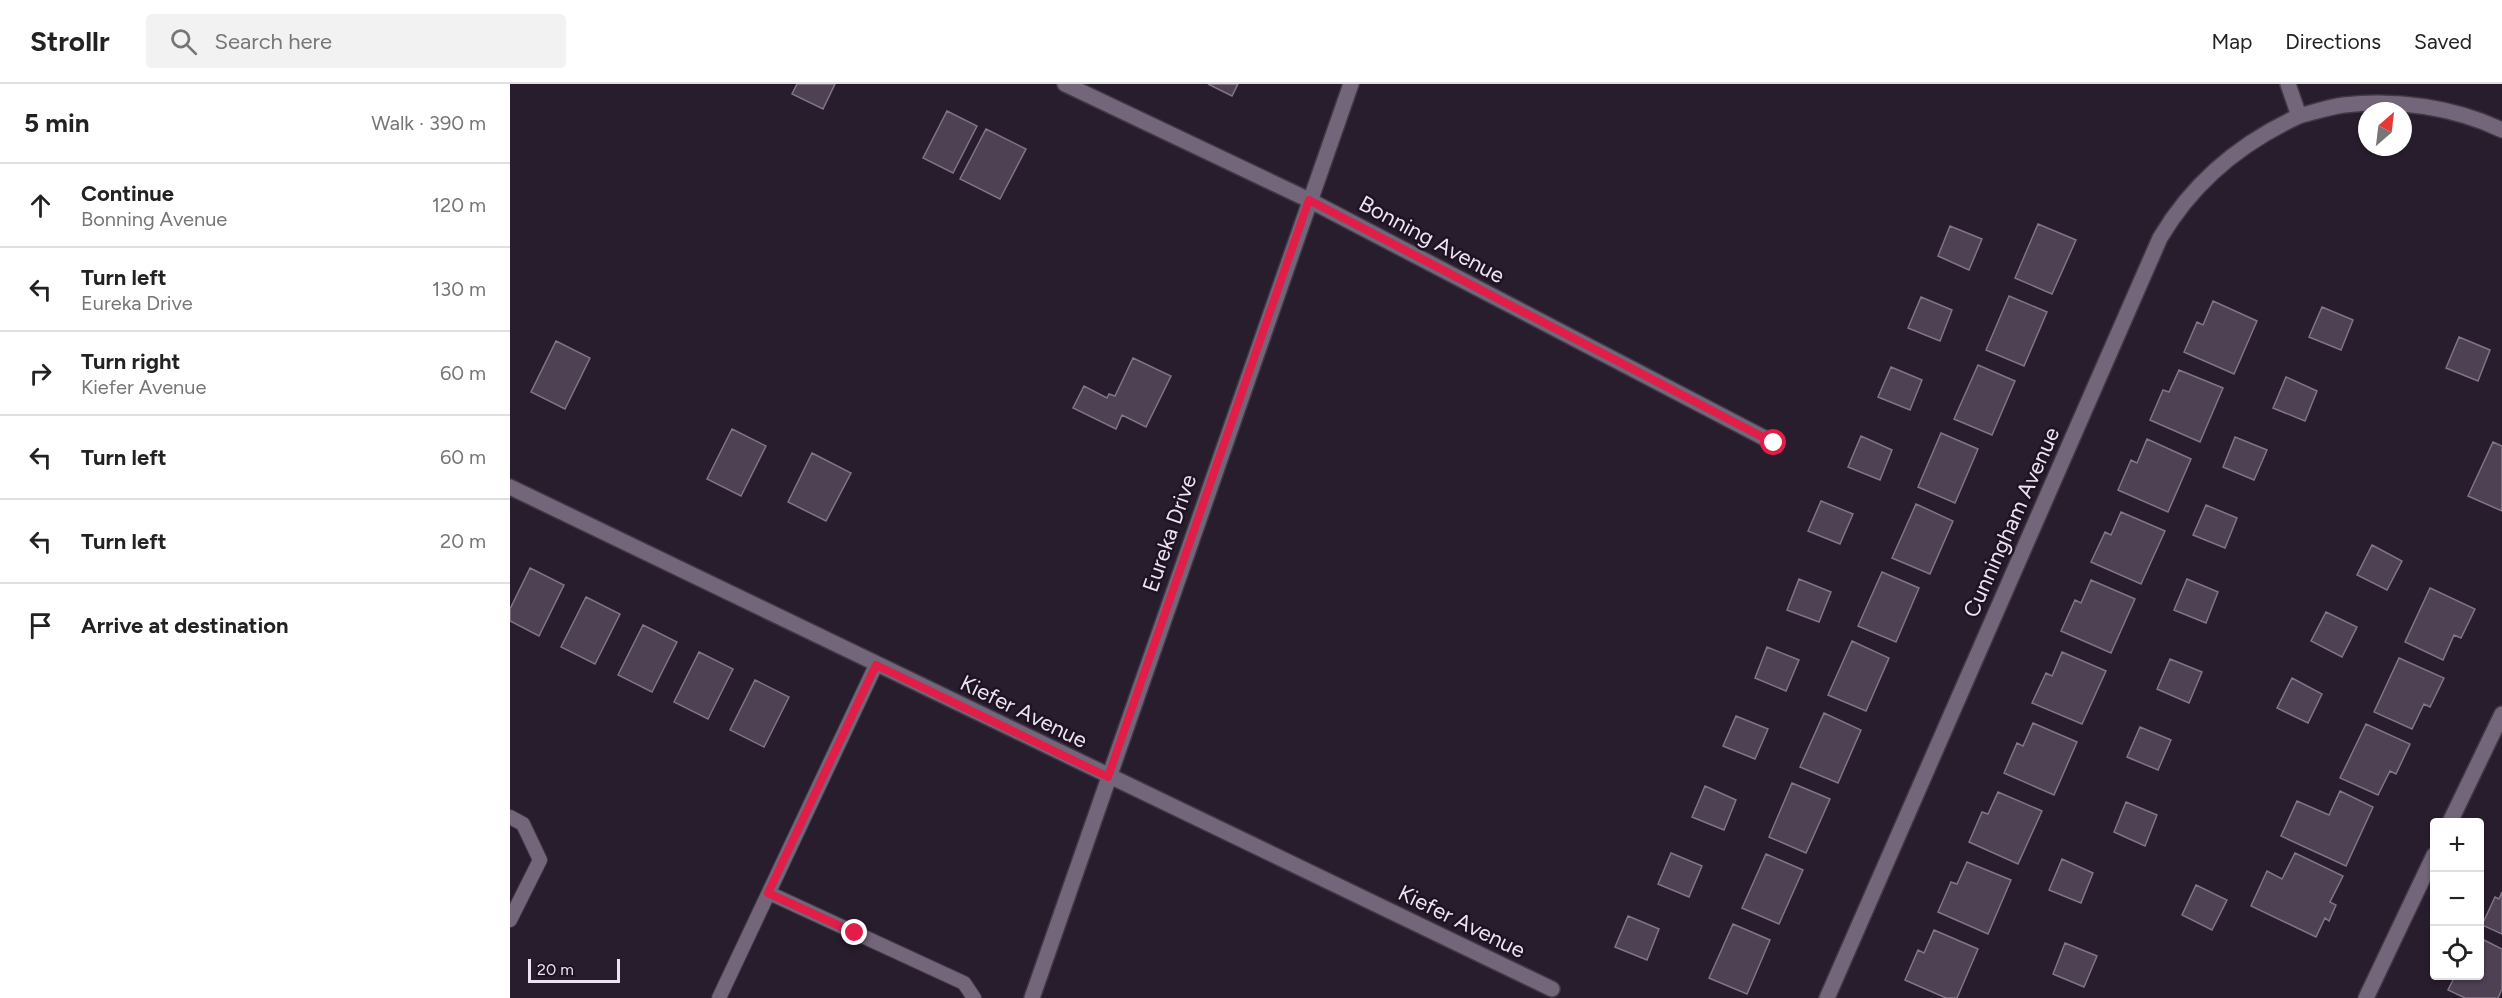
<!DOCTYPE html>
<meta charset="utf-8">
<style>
:root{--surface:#fff;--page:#f2f2f2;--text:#222;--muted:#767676;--line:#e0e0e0}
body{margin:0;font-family:Figtree,sans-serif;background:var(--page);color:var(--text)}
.controls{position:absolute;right:18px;bottom:18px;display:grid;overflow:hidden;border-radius:6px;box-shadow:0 2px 4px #0004}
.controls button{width:54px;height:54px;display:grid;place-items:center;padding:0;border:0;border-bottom:2px solid var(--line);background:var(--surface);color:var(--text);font:30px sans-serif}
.compass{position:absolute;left:1848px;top:18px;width:54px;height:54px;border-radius:50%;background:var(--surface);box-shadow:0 2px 4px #0004;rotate:28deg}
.scale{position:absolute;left:18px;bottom:15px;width:92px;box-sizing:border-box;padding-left:6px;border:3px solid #ece4f0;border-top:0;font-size:16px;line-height:21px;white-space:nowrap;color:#ece4f0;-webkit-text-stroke:4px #1e1323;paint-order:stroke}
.stop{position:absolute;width:18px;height:18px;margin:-14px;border:4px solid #e11d48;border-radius:50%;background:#fff}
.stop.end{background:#e11d48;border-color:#fff;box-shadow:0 2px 6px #0008}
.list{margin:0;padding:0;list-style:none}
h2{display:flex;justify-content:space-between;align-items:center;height:78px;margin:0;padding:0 24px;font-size:26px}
h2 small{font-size:20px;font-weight:400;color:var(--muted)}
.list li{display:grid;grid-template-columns:39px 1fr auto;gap:18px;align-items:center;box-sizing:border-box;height:84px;padding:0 24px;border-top:2px solid var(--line)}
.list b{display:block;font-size:22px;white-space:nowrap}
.list p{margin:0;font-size:20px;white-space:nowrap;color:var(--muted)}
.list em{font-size:20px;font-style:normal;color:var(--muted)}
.icon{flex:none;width:33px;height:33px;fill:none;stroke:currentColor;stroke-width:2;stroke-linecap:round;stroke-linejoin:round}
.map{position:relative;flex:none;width:1992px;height:914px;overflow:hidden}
header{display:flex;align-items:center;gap:36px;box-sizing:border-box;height:84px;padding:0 30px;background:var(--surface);border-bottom:2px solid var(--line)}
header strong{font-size:28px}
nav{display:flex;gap:33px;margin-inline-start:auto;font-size:21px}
.search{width:420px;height:54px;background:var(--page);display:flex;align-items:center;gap:15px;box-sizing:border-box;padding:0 21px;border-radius:6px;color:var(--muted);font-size:22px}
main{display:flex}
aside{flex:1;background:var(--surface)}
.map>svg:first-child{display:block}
.building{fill:#4d4153;stroke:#817488;stroke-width:1.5}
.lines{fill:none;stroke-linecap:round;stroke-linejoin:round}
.service-casing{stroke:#403845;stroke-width:16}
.minor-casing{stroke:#403845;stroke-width:18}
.service{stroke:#73667a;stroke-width:14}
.minor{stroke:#73667a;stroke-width:15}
.route{stroke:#e11d48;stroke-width:8}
.labels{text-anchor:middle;stroke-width:5;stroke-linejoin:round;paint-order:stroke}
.street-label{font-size:22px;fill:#ece4f0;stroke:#1e1323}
</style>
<header>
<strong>Strollr</strong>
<div class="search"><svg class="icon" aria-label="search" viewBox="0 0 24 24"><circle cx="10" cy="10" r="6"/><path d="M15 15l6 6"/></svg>Search here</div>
<nav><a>Map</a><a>Directions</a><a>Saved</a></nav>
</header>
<main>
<aside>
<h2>5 min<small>Walk · 390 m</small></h2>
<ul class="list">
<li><svg class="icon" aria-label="ahead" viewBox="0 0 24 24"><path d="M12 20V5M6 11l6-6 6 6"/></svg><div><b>Continue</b><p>Bonning Avenue</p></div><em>120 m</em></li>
<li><svg class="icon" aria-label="left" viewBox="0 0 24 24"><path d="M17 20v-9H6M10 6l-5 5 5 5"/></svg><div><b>Turn left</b><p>Eureka Drive</p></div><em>130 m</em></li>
<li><svg class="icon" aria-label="right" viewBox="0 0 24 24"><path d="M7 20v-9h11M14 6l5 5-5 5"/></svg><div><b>Turn right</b><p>Kiefer Avenue</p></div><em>60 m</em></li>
<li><svg class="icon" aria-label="left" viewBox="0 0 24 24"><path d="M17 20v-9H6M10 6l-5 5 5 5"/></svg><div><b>Turn left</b></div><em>60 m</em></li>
<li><svg class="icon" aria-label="left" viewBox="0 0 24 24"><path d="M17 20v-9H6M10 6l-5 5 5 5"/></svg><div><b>Turn left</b></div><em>20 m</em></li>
<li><svg class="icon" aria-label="arrive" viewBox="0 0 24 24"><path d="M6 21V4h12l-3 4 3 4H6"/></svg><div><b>Arrive at destination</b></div></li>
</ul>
</aside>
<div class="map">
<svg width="1992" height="914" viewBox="0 0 1992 914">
<rect width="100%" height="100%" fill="#281d2d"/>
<path class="building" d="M287,0H325L313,25L282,10Z
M698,0H728L722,12Z
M437,27L467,42L443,89L413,74Z
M476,45L516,65L490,115L450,95Z
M1528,140L1566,156L1542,210L1505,194Z
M1440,142L1472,155L1459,186L1428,172Z
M1499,212L1537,228L1514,282L1476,266Z
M1411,213L1442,226L1430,257L1398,244Z
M1703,217L1747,237L1724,290L1674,268L1687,238L1693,241Z
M1812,223L1843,236L1831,266L1799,253Z
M1949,253L1980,266L1968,297L1936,284Z
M46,257L80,274L55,325L21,308Z
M623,274L661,292L636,343L612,331L606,345L563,324L574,302L597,314L599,310L605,312Z
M1468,281L1505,297L1482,351L1444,335Z
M1381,283L1412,296L1400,326L1368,313Z
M1669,286L1713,304L1690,358L1640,336L1653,306L1659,308Z
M1776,293L1807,307L1795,337L1763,324Z
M222,345L256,362L231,412L197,395Z
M1431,349L1468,365L1445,419L1408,403Z
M1351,352L1382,366L1370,396L1338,383Z
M1725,353L1757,366L1744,396L1713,383Z
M1637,355L1681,375L1658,428L1608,406L1621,376L1627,379Z
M1983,358L1992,362V427L1958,412Z
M302,369L341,389L316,437L278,418Z
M1311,417L1343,430L1330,460L1298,447Z
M1406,420L1443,437L1420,490L1382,474Z
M1696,421L1727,434L1715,464L1683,451Z
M1611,428L1655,447L1631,500L1581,478L1595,448L1601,451Z
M1862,461L1892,477L1877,506L1847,491Z
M20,484L54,501L29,552L0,537V525Z
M1372,488L1409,504L1386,558L1348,542Z
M1289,495L1321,508L1309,538L1277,526Z
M1677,495L1708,508L1696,539L1664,526Z
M1581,496L1625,515L1601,569L1551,547L1565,516L1571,519Z
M1920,504L1965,525L1951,554L1944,551L1933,576L1895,558Z
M76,513L110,530L85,580L51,563Z
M1816,528L1847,543L1832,573L1801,557Z
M133,541L167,558L142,608L108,591Z
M1342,557L1379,574L1356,627L1318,611Z
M1257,563L1289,576L1276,607L1245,594Z
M189,568L223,585L198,635L164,618Z
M1552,568L1596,587L1572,640L1522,619L1536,589L1542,592Z
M1889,574L1934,594L1920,623L1914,620L1902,645L1864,628Z
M1660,575L1692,588L1679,619L1647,605Z
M1782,594L1812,610L1798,639L1767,624Z
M245,596L279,613L254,663L220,646Z
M1314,629L1351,646L1328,699L1290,683Z
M1226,632L1258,645L1245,675L1213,662Z
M1523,639L1567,658L1544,711L1494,689L1507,659L1513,662Z
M1856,640L1900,660L1886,690L1880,687L1868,711L1830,694Z
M1630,643L1661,656L1648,686L1617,673Z
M1282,699L1320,715L1296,769L1259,753Z
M1195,702L1226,716L1214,746L1182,733Z
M1830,707L1863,723L1836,782L1771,752L1787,717L1819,731Z
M1488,708L1532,727L1508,780L1459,758L1472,728L1478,730Z
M1616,718L1647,731L1635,762L1604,748Z
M1161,769L1192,782L1179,813L1148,800Z
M1785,769L1833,792L1820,818L1826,821L1819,837L1815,834L1806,853L1741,822L1757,787L1772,795Z
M1256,770L1293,786L1269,840L1232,824Z
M1552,775L1583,789L1571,819L1539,806Z
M1457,778L1501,796L1478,850L1428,828L1441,798L1447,800Z
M1686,801L1717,816L1702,846L1672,831Z
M1992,808V850L1972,841L1985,813L1989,815Z
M1118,832L1149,845L1137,876L1105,863Z
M1223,840L1260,856L1237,910L1199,894Z
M1424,846L1468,865L1447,914H1436L1395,896L1408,866L1414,869Z
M1970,854L1992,865V905L1988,914H1955L1938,906L1945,892H1970Z
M1555,859L1587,872L1574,903L1543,890Z"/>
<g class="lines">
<g class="service-casing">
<path id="service" d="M0,733L13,740L30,776L0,836
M259,809L454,899L464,914
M209,914L366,581"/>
</g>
<g class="minor-casing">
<path id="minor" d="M555,0L799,116L1264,359
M1778,0L1789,32C1804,28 1819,23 1834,21C1887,15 1944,23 1992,46
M0,403L1042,905
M1940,738L1992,630
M522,914L841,0
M1317,914L1650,154C1683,98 1730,59 1789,32
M1856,914L1924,771"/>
</g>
<use href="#service" class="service"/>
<use href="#minor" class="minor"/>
</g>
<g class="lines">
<path class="route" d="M345,849L258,809L366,581L598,693L799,116L1264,359"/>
</g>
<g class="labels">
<g class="street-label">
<text transform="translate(922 155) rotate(28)" y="8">Bonning Avenue</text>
<text transform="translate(1501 438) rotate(-66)" y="8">Cunningham Avenue</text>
<text transform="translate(659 449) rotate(-71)" y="8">Eureka Drive</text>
<text transform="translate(514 627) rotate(26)" y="8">Kiefer Avenue</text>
<text transform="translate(952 837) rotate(26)" y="8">Kiefer Avenue</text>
</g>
</g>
</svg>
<div class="controls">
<button>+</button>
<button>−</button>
<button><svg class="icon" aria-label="locate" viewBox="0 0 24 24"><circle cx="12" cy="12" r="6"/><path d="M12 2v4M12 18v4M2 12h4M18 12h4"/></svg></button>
</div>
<svg class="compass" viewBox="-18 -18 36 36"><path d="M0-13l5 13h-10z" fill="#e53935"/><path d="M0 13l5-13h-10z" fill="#767676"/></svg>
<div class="scale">20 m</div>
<div class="stop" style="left:1264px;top:359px"></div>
<div class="stop end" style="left:345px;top:849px"></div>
</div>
</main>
